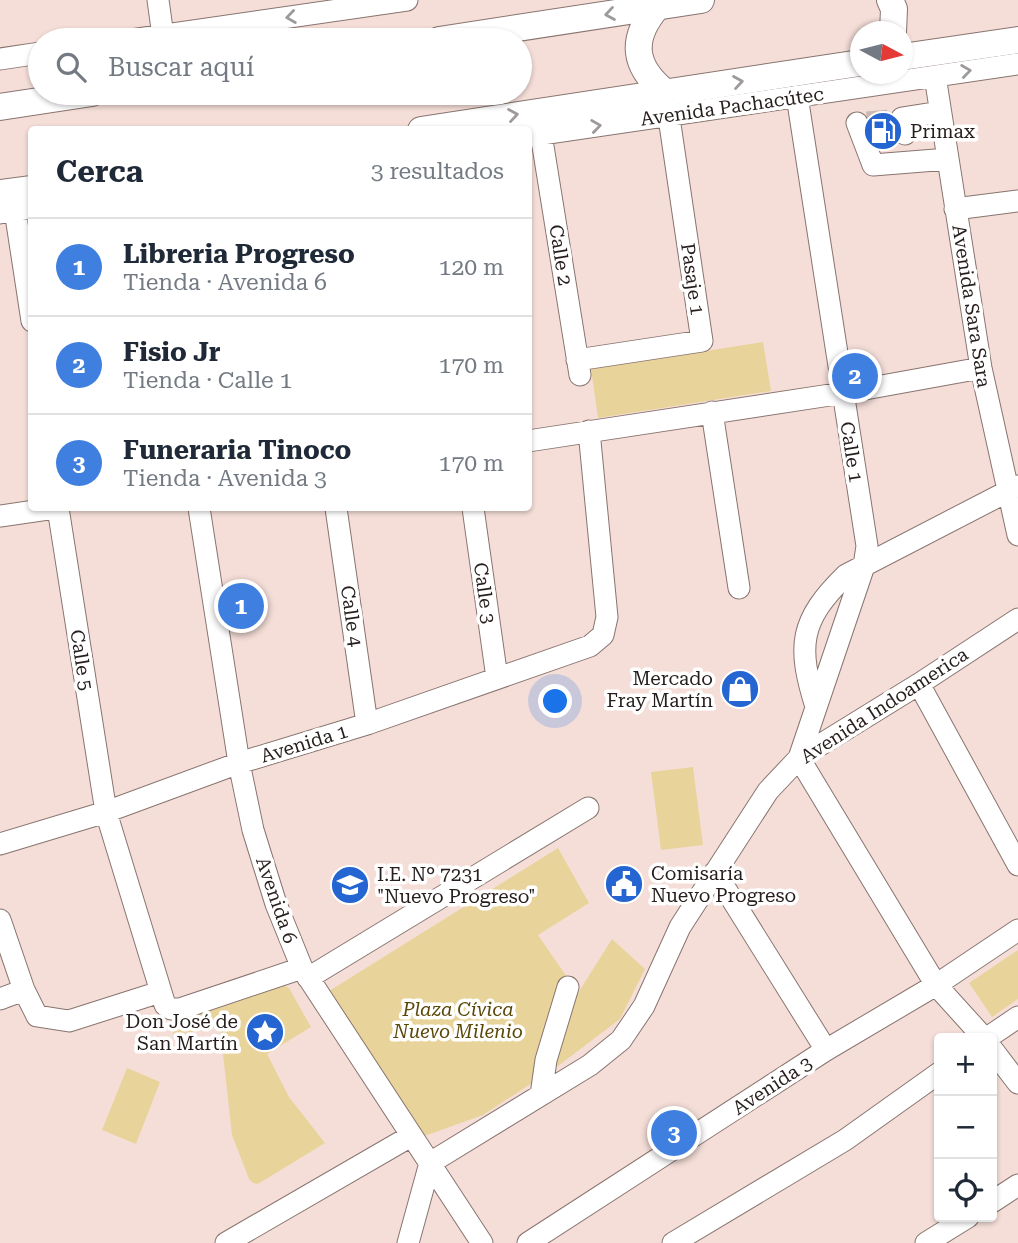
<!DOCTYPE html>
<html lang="es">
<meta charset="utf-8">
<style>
:root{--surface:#fff;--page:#f6f6f7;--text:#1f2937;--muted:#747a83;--line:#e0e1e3;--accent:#db2777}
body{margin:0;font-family:"Roboto Serif",serif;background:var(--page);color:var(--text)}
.controls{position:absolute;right:21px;bottom:21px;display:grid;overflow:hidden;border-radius:7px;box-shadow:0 2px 5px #0004}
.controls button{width:63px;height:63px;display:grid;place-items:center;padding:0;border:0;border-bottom:2px solid var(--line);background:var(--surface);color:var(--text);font:35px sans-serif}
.compass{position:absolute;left:850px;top:21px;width:63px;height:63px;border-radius:50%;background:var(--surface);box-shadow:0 2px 5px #0004;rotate:97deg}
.you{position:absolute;left:556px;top:702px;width:24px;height:24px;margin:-18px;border:5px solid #fff;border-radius:50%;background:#1a73e8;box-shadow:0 0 0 10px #1a73e833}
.badge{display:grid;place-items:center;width:46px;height:46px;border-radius:50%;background:var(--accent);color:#fff;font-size:23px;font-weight:700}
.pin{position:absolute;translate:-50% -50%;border:4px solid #fff;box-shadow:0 2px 7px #0006}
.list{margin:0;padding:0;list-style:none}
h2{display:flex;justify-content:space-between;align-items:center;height:91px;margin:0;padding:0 28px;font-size:30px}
h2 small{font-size:23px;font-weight:400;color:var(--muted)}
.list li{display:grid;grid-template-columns:46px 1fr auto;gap:21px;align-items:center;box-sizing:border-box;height:98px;padding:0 28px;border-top:2px solid var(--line)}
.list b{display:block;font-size:26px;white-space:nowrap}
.list p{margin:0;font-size:23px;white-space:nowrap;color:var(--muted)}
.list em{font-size:23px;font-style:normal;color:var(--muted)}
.icon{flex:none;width:38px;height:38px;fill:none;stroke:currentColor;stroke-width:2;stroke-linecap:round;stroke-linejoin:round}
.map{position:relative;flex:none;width:1018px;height:1243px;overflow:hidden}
.search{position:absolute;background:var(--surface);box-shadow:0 2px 5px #0004;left:28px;top:28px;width:504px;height:77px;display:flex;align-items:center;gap:18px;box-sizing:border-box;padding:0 24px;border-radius:38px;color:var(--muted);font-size:26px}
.panel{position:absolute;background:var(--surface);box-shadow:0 2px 5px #0004;left:28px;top:126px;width:504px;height:385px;border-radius:7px}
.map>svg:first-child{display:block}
.green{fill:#e8d49a}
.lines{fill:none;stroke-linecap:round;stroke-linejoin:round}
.minor-tunnel{stroke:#ccb8b2;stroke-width:21;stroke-dasharray:21 10;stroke-linecap:butt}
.minor-casing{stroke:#88746f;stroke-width:23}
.major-casing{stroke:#88746f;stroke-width:28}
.minor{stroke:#fff;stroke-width:21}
.major{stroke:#fff;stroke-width:26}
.oneway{stroke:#9d9a99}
.labels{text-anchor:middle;stroke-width:7;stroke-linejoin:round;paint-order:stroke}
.street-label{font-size:19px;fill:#261e1c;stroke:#fff}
.poi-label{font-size:19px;fill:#261e1c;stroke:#fff;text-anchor:start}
.park-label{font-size:19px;font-style:italic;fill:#5b4808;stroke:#fff}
</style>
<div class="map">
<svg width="1018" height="1243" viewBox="0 0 1018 1243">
<rect width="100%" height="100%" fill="#f5ded8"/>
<path class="green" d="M763,342L771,391L598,418L591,369Z
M693,767L703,845L661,850L651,772Z
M558,848L589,903L538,935L578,993L612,939L645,969L620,1019L558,1066L483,1115L419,1138L326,993Z
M1018,950V999L992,1017L969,983Z
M284,985L289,988L311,1027L267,1054L289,1097L325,1143L258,1184L253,1183L249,1179L232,1135L220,1027L173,1035V1021L179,1014Z
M127,1068L160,1082L136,1144L102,1130Z"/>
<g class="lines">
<path class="minor-tunnel" d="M867,122L891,120"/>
<g class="minor-casing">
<path id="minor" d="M158,0L163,36
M131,40L407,0
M0,59L40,53
M935,76L981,368L1018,535
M797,96L867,546L864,566L799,758L936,985L984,1038
M857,123L873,165L948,159
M541,134L580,375
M905,134L902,118L940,112
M528,136L1018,64
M955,209L1018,201
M15,210L32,321
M0,213L32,208
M577,360L702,341L667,104
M712,412L739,588
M528,441L843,393L981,368
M58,508L106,812L165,1005L171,1009H180L302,968
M199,508L239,763L253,830L276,904L302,968L482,1243
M336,508L367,724
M473,508L497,678
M0,516L55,508
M919,684L1018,865
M816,707C797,646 799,621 846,575L1018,486
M0,844L106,812L239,763L367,724L590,646L603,635L607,617L589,431
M715,872L826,1050
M0,920L24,990L37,1016L69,1021L160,992
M308,978L588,808
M0,999L24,990
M987,1038L1018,1017
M992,1049L1018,1083
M541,1095L546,1060L568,987
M992,1202L1018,1185
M226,1243L411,1136
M408,1243L430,1163L590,1065L621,1040L644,1006L680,927L768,791L799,758L919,684L1018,619
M528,1243L826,1050L936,985L1018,930
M673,1243L845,1140L939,1073
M926,1243L968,1217"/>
</g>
<g class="major-casing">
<path id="major" d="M890,0L894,9L893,32
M657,7C630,39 633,66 665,92
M439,40L701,0
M902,57L1018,40
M0,107L92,93
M421,130L860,63
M0,193L32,189"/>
</g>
<use href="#minor" class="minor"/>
<use href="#major" class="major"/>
</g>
<defs><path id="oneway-chevron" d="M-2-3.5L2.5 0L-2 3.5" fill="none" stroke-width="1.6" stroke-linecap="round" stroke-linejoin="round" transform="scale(1.75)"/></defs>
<g class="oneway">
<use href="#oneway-chevron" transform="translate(610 14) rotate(171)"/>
<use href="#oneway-chevron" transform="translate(291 17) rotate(172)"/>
<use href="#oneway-chevron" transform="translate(966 71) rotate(-8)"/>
<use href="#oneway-chevron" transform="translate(738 82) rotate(-9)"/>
<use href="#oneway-chevron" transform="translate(513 115) rotate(-9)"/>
<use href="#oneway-chevron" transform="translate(596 126) rotate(-8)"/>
</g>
<defs>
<g id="fuel-disc" transform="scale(2.0125)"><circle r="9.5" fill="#2465d1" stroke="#fff"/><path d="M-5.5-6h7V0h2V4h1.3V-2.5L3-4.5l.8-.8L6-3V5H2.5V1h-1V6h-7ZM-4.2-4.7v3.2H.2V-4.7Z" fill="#fff"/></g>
<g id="shop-disc" transform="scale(2.0125)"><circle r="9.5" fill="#2465d1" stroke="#fff"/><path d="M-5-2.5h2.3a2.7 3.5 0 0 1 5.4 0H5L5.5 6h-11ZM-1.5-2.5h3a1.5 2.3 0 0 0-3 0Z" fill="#fff"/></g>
<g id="civic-disc" transform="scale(2.0125)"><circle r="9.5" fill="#2465d1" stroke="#fff"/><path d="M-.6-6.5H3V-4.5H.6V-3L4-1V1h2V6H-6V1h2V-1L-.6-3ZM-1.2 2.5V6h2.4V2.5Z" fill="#fff"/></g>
<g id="school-disc" transform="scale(2.0125)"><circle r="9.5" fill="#2465d1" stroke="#fff"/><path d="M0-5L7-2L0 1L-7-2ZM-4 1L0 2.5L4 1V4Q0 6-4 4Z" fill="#fff"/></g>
<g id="sight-disc" transform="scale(2.0125)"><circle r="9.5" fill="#2465d1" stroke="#fff"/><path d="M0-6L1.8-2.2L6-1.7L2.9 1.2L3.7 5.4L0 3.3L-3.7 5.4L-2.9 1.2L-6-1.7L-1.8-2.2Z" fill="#fff"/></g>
</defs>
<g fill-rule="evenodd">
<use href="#fuel-disc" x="883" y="131"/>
<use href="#shop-disc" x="740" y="689"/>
<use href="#civic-disc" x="624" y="884"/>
<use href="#school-disc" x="350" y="885"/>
<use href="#sight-disc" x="265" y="1032"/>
</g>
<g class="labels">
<g class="street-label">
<text transform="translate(732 106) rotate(-8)" y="7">Avenida Pachacútec</text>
<text transform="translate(561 255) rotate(81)" y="7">Calle 2</text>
<text transform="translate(693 279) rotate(82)" y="7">Pasaje 1</text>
<text transform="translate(972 306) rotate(81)" y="7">Avenida Sara Sara</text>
<text transform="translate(852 452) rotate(81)" y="7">Calle 1</text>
<text transform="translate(485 593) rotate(82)" y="7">Calle 3</text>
<text transform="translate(352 616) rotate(82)" y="7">Calle 4</text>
<text transform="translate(82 660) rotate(81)" y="7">Calle 5</text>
<text transform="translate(884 705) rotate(-33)" y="7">Avenida Indoamerica</text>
<text transform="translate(304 743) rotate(-17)" y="7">Avenida 1</text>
<text transform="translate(277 900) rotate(71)" y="7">Avenida 6</text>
<text transform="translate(772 1085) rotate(-33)" y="7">Avenida 3</text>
</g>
<g class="poi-label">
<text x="910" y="138">Primax</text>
<text x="713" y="685" text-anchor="end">Mercado<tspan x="713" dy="22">Fray Martín</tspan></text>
<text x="651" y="880">Comisaría<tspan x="651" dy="22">Nuevo Progreso</tspan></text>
<text x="377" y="881">I.E. N° 7231<tspan x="377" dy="22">"Nuevo Progreso"</tspan></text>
<text x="238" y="1028" text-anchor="end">Don José de<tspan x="238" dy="22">San Martín</tspan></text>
</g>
<g class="park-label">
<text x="458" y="1016">Plaza Cívica<tspan x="458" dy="22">Nuevo Milenio</tspan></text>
</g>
</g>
</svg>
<div class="controls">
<button>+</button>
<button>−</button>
<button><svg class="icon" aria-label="locate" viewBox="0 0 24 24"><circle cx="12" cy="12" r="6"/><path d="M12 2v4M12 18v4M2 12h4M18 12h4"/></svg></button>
</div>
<svg class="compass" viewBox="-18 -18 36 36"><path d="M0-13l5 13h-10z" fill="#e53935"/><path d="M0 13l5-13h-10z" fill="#747a83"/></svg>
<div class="you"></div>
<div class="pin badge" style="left:241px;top:606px;background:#3f7fe0">1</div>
<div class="pin badge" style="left:855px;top:376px;background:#3f7fe0">2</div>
<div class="pin badge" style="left:674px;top:1133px;background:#3f7fe0">3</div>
<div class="search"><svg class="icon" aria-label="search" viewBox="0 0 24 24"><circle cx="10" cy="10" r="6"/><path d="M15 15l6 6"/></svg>Buscar aquí</div>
<section class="panel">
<h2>Cerca<small>3 resultados</small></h2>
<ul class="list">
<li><span class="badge" style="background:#3f7fe0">1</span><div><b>Libreria Progreso</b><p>Tienda · Avenida 6</p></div><em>120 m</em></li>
<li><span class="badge" style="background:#3f7fe0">2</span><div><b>Fisio Jr</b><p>Tienda · Calle 1</p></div><em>170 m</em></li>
<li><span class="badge" style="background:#3f7fe0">3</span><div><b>Funeraria Tinoco</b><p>Tienda · Avenida 3</p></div><em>170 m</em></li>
</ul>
</section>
</div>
